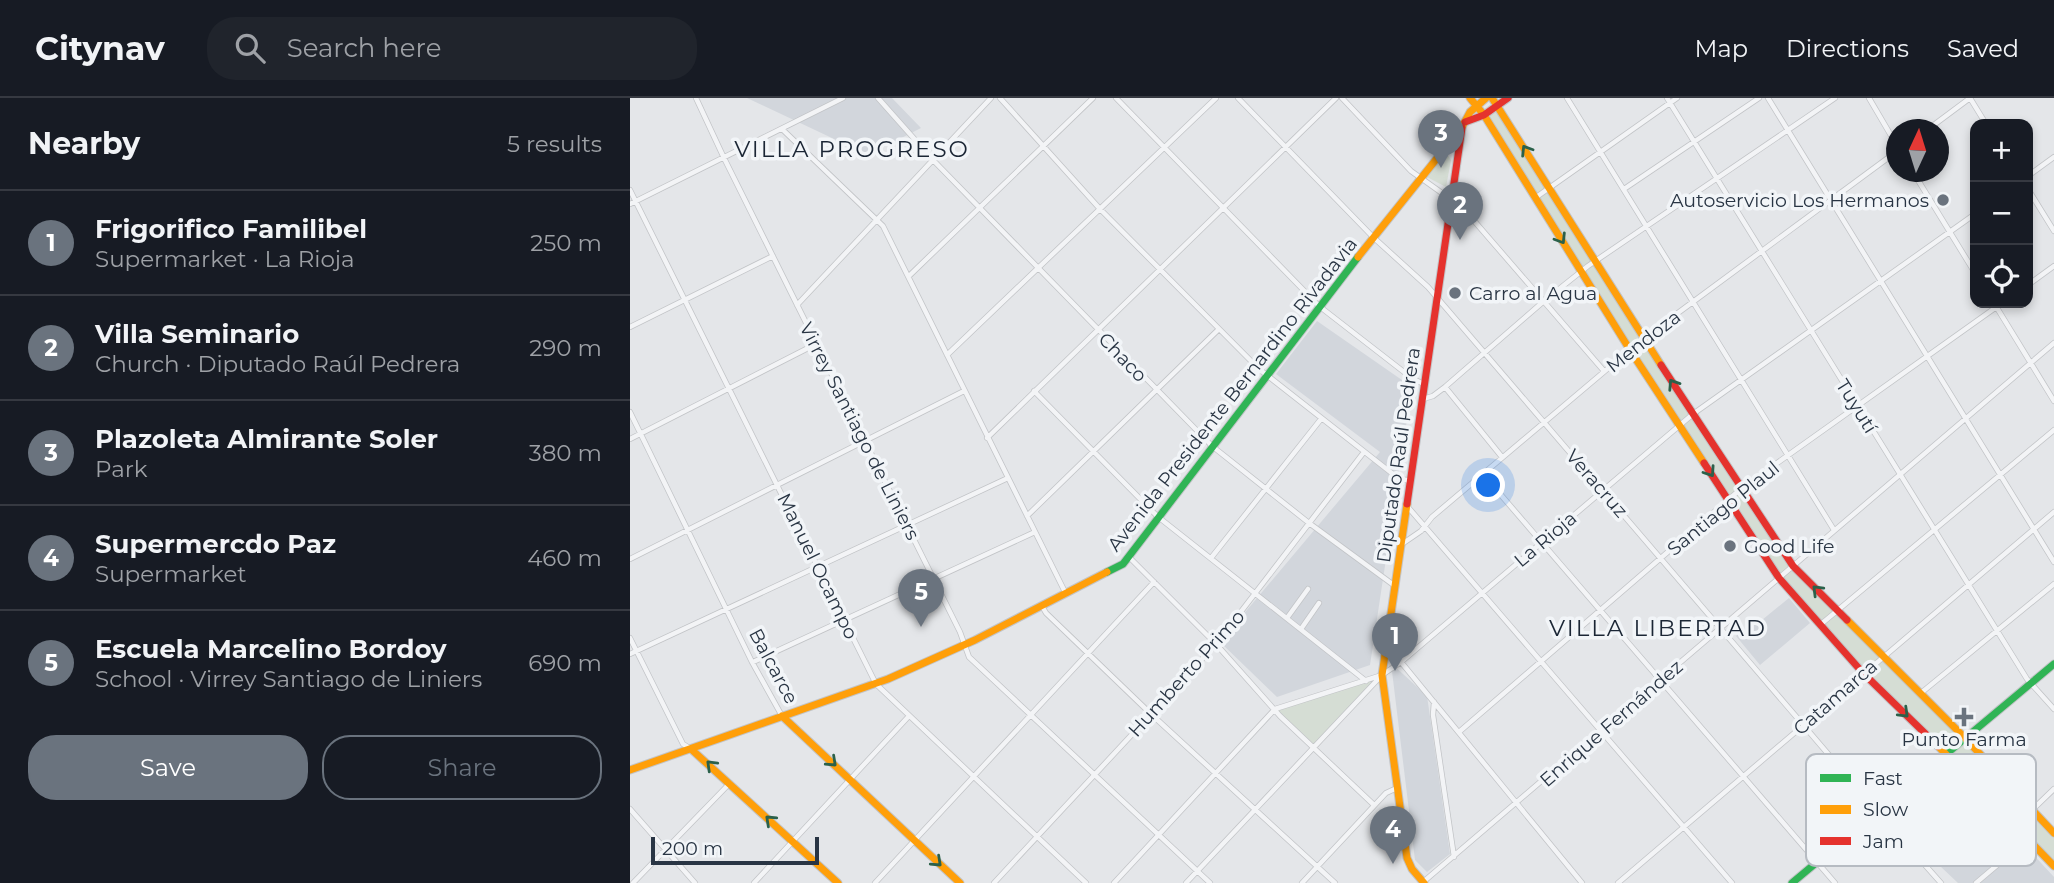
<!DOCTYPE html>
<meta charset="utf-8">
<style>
:root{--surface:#171b24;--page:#20242c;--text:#f1f3f6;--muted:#9ea1a6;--line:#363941;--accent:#6a737e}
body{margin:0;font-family:Montserrat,sans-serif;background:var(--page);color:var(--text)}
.controls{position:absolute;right:21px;top:21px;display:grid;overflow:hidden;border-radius:14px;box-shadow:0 4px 10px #0003}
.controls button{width:63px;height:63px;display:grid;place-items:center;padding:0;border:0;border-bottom:2px solid var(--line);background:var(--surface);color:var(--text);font:35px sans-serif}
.compass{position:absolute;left:1256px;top:21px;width:63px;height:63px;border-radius:50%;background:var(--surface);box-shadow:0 4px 10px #0003;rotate:4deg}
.scale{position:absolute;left:21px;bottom:18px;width:168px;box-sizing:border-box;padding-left:7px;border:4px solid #293544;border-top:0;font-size:19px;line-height:24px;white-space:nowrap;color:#293544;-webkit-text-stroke:5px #f2f5f8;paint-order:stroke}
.you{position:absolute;left:859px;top:388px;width:24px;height:24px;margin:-18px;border:5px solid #fff;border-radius:50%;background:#1a73e8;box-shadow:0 0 0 10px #1a73e833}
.badge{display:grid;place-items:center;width:46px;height:46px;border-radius:50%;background:var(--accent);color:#fff;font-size:23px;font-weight:700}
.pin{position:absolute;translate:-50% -58px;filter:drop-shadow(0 2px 4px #0008)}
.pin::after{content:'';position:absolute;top:37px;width:24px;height:21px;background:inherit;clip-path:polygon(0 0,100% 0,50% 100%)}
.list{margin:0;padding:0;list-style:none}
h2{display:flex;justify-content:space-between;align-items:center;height:91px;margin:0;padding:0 28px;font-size:30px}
h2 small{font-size:23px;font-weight:400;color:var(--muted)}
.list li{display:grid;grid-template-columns:46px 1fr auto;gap:21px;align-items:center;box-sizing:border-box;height:105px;padding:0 28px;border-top:2px solid var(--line)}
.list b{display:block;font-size:26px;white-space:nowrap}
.list p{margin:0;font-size:23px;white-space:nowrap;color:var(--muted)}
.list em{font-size:23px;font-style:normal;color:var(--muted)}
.actions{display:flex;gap:14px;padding:21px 28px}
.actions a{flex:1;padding:16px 0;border:2px solid var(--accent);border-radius:28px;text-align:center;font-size:24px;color:var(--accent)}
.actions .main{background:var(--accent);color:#fff}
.icon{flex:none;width:38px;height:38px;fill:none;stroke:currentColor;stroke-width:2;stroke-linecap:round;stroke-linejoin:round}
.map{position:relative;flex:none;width:1424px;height:785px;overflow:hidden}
header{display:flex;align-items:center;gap:42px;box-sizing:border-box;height:98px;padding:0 35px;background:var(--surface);border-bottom:2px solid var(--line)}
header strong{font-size:33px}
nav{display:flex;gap:38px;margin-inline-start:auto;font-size:24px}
.search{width:490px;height:63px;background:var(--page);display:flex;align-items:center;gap:18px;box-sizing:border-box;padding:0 24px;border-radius:28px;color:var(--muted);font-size:26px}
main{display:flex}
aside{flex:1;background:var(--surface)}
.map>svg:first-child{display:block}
.built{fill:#d2d6dc}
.green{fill:#d5ddd4}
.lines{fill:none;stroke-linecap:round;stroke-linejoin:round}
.street-casing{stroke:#c2c4c7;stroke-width:6}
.fast-casing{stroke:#c2c4c7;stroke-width:9}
.slow-casing{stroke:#c2c4c7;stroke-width:9}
.jam-casing{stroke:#c2c4c7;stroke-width:9}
.street{stroke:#f3f4f6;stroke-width:4.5}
.fast{stroke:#30b455;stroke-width:7}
.slow{stroke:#ff9f0a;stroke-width:7}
.jam{stroke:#e5322d;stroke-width:7}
.oneway{stroke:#2b614a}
.poi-dot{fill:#6a737e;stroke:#f2f5f8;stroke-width:2.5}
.labels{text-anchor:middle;stroke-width:7;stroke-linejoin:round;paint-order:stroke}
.poi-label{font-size:19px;fill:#293544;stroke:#f2f5f8;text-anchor:start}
.street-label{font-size:19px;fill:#293544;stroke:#f2f5f8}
.quarter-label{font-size:23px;letter-spacing:2px;fill:#1b2635;stroke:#f2f5f8}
.key{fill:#f2f5f8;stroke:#b6bbc2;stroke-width:2}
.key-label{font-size:19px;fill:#293544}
</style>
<header>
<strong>Citynav</strong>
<div class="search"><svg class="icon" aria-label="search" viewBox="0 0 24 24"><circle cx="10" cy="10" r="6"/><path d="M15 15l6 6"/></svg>Search here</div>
<nav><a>Map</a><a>Directions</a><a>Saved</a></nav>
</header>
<main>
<aside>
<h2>Nearby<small>5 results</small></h2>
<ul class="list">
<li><span class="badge">1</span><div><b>Frigorifico Familibel</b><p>Supermarket · La Rioja</p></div><em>250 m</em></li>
<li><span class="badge">2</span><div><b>Villa Seminario</b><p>Church · Diputado Raúl Pedrera</p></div><em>290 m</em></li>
<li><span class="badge">3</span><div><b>Plazoleta Almirante Soler</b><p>Park</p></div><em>380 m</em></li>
<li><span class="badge">4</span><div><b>Supermercdo Paz</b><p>Supermarket</p></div><em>460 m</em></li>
<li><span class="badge">5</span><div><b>Escuela Marcelino Bordoy</b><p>School · Virrey Santiago de Liniers</p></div><em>690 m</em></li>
</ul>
<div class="actions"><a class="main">Save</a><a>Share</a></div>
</aside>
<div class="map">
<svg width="1424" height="785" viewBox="0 0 1424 785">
<rect width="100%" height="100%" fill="#e4e6e9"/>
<path class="built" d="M117,0H262L291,30L238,57Z
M687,223L782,289L740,567L647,599L590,544L750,354L646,276Z
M1159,500L1180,525L1130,567L1106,538L1129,519L1132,522Z
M761,565L797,598L820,756L797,774L785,762Z
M1315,661L1424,779V785H1328L1255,716Z"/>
<path class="green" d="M867,8L1163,468L1424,735V768L1233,575L1149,480L854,17Z
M817,56L821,62L816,89L797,79L811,58Z
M752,577L682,650L645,611Z"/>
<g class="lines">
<g class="street-casing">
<path id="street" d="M66,0L94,60L330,534L339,559L580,785
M248,0L303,62L582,348L679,425L765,488
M370,0L470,111L629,271L768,380L780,383
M486,0L689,208L783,281L794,286
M608,0L743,139L798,189L1247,713L1311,785
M712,0L781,73L833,110L974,273
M937,0L1204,432
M1037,0L1397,581L1424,611
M1138,0L1424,464
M1239,0L1266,46
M1340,0L1356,26
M152,31L253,128L436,496
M1297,32L1340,0
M1283,74L1345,175
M1398,78L1424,59
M994,91L1129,0
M1398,91L1424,133
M0,92L246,586L456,785
M905,100L1047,0
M0,106L213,0
M279,178L463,0
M1398,187L1424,168
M1364,205L1424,303
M167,207L361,0
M0,229L143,158
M317,257L586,0
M815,289L872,359
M404,293L527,418L736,583
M793,301L803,298L815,289L914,203L958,168L1205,0
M0,314L122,564L152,618
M357,340L706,0
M0,341L186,246
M852,375L1205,785
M777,408L1102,785
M397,418L589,231
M772,446L791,433L802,419L1014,240L1266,54
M499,459L586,546L650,618L744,707
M581,460L691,321
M0,461L334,293
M412,508L416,515L521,616L705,785
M657,520L678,491
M1190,527L1424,332
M671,531L689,505
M0,540L53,646L61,651
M0,556L378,380
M123,564L405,434
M771,564L952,785
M1291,595L1424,486
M804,604L803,617L824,759
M829,634L1112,390L1372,205
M0,711L65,785
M1387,730L1402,712L1424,691
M3,785L100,685
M124,785L279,618
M245,785L524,484
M364,785L586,546L734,354
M484,785L645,611L749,578
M556,785L752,577L771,564L1063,316L1345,116
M672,785L756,695L767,690
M792,785L1424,245
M988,785L1424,414
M1346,785L1398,741"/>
</g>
<g class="fast-casing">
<path id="fast" d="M477,474L493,466L728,159
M1162,785L1424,566"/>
</g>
<g class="slow-casing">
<path id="slow" d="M840,0L854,17L1000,252L1074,365
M862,0L1031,267
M728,159L832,29L840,14L856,0
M777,406L752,577L777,760L782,771L794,785
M1217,522L1335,640L1424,735
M152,618L330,785
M1308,648L1424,768
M61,651L208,785
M0,672L258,581L345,542L477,474"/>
</g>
<g class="jam-casing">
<path id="jam" d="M835,24L854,17L878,0
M1031,267L1163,468L1217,522
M1074,365L1149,480L1233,575L1308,648
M777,406L832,30"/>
</g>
<use href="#street" class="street"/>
<use href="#fast" class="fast"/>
<use href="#slow" class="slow"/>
<use href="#jam" class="jam"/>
</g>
<defs><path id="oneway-chevron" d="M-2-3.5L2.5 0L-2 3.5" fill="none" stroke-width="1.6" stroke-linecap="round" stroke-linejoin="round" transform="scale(1.75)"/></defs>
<g class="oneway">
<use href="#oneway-chevron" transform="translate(896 52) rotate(-122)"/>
<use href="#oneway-chevron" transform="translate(931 141) rotate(58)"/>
<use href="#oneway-chevron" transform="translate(1043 286) rotate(-123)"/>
<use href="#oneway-chevron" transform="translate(1080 374) rotate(56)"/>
<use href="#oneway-chevron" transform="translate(1187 492) rotate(-135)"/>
<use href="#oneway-chevron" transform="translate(1274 615) rotate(44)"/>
<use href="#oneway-chevron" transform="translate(202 664) rotate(43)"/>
<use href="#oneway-chevron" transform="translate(81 667) rotate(-136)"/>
<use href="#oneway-chevron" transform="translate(140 722) rotate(-137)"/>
<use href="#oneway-chevron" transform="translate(307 764) rotate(43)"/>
</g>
<g class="poi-dot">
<circle cx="1313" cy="102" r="7"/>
<circle cx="825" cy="195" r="7"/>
<circle cx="1100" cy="448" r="7"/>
<path d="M1330.5 608.5h7v7h7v7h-7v7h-7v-7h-7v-7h7z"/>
</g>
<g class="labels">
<g class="poi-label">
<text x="1299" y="109" text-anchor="end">Autoservicio Los Hermanos</text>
<text x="839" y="202">Carro al Agua</text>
<text x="1114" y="455">Good Life</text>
<text x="1334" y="648" text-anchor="middle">Punto Farma</text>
</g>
<g class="street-label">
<text transform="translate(1013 243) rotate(-38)" y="7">Mendoza</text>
<text transform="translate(493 259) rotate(46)" y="7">Chaco</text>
<text transform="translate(602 296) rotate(-52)" y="7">Avenida Presidente Bernardino Rivadavia</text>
<text transform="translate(1227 308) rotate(58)" y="7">Tuyutí</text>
<text transform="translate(230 333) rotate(63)" y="7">Virrey Santiago de Liniers</text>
<text transform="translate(768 357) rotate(-82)" y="7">Diputado Raúl Pedrera</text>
<text transform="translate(967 385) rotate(49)" y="7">Veracruz</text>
<text transform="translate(1093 410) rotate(-39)" y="7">Santiago Plaul</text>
<text transform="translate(915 441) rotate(-40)" y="7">La Rioja</text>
<text transform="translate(188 468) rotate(64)" y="7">Manuel Ocampo</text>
<text transform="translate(144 568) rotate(62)" y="7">Balcarce</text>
<text transform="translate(556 575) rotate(-48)" y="7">Humberto Primo</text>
<text transform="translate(1205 599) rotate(-41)" y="7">Catamarca</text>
<text transform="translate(981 625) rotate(-41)" y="7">Enrique Fernández</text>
</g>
<g class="quarter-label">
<text x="222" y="59">VILLA PROGRESO</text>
<text x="1028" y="538">VILLA LIBERTAD</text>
</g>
</g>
<rect x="1176" y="656" width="230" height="112" rx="10" class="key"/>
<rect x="1190" y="676" width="31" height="8" fill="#30b455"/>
<rect x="1190" y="707" width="31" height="9" fill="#ff9f0a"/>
<rect x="1190" y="739" width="31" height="8" fill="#e5322d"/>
<g class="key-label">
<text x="1233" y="687">Fast</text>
<text x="1233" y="718">Slow</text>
<text x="1233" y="750">Jam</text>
</g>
</svg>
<div class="controls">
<button>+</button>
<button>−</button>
<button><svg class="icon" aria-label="locate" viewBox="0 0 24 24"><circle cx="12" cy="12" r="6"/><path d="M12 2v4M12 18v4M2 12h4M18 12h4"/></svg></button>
</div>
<svg class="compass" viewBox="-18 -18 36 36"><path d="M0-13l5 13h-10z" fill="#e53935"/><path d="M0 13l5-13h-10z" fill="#9ea1a6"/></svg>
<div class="scale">200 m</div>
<div class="you"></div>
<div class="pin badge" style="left:765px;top:573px">1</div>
<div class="pin badge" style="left:830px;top:142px">2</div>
<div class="pin badge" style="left:811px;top:70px">3</div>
<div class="pin badge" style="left:763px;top:766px">4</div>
<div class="pin badge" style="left:291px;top:529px">5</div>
</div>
</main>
